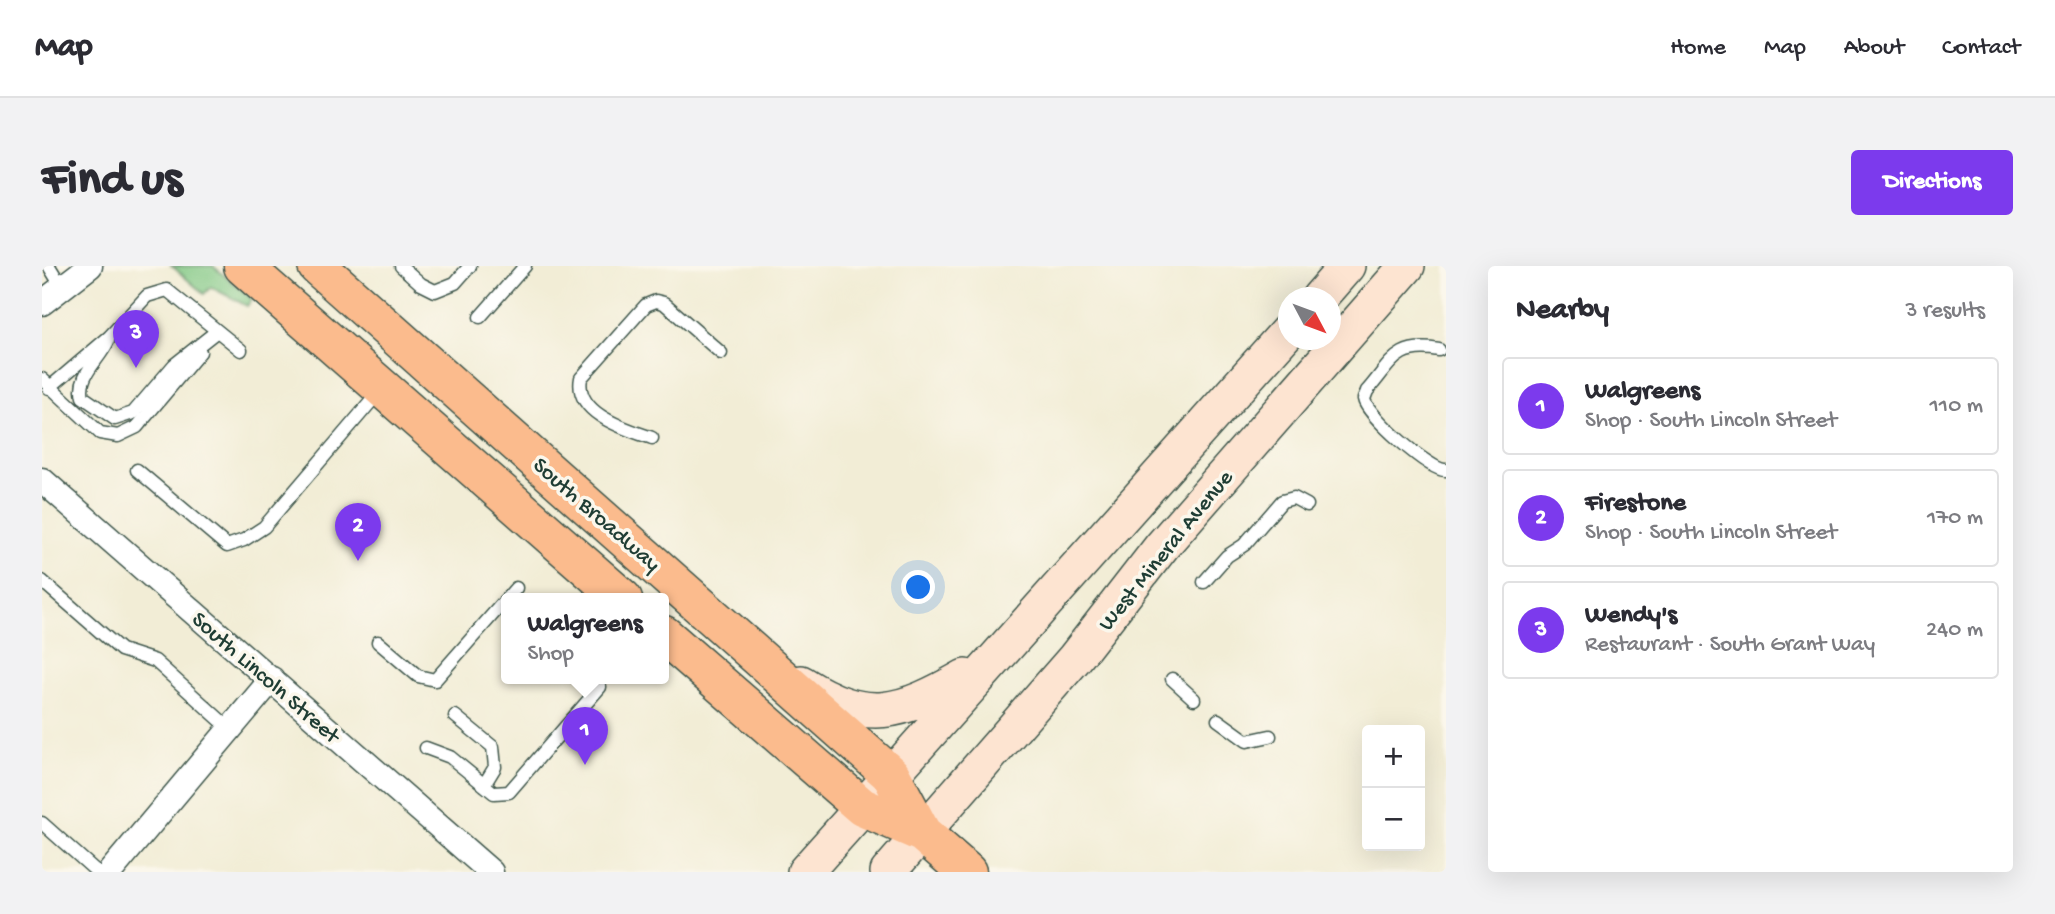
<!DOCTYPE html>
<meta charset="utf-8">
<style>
:root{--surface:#fff;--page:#f2f2f3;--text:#2b2b33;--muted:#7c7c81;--line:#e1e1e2;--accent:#7c3aed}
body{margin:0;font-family:"Gochi Hand",sans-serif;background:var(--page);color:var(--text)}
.controls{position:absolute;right:21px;bottom:21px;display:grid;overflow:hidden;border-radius:7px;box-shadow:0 7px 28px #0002}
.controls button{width:63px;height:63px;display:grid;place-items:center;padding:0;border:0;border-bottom:2px solid var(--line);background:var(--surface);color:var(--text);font:35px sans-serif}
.compass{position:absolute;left:1236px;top:21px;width:63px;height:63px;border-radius:50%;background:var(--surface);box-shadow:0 7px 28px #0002;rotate:131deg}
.you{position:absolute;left:877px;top:322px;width:24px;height:24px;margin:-18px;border:5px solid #fff;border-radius:50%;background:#1a73e8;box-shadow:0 0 0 10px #1a73e833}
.badge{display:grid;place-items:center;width:46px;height:46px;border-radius:50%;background:var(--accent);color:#fff;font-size:23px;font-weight:700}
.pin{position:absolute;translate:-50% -58px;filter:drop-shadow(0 2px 4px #0008)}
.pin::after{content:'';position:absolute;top:37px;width:24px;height:21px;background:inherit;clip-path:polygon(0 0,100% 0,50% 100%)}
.popup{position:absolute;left:459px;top:327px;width:168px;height:91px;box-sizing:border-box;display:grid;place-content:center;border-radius:7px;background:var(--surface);filter:drop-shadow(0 2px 5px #0005);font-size:23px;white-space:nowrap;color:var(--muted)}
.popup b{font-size:26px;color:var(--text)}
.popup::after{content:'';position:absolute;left:50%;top:100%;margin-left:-14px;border:14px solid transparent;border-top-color:var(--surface)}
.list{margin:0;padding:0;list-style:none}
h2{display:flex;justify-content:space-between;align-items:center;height:91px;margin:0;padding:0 28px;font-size:30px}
h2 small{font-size:23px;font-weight:400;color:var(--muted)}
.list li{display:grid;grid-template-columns:46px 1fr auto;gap:21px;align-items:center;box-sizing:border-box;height:98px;margin:0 14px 14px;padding:0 14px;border:2px solid var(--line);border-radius:7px}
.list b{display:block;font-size:26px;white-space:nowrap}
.list p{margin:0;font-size:23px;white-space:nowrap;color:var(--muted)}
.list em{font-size:23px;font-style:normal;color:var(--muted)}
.map{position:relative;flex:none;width:1404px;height:606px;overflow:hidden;border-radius:7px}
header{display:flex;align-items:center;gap:42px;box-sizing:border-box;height:98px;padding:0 35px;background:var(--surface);border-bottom:2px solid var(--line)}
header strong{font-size:33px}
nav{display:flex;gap:38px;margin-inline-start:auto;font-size:24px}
.intro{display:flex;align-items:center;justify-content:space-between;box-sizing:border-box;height:168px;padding:0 42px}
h1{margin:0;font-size:49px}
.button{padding:18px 32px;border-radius:7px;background:var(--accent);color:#fff;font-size:24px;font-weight:700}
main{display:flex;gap:42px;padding:0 42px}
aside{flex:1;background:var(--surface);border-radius:7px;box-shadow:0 7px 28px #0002}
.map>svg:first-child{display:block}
.green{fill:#80c783;stroke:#50825c;stroke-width:2}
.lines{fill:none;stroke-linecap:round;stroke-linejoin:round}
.lane-casing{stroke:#3f574c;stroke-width:15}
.street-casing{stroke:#3f574c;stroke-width:27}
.secondary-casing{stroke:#3f574c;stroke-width:38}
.primary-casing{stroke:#3f574c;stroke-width:41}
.lane{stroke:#fff;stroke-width:12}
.street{stroke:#fff;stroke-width:24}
.secondary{stroke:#fde4d1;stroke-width:35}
.primary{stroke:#fbbb8d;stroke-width:38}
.labels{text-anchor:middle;stroke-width:7;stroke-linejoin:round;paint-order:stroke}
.street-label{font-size:23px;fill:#1f3d34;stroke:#fbf7ec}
</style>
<header>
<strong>Map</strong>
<nav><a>Home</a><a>Map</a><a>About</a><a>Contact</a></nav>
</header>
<div class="intro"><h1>Find us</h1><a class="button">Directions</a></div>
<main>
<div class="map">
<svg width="1404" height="606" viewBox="0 0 1404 606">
<rect width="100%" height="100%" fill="#fbf7ec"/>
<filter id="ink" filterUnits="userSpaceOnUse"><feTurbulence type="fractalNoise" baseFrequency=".0143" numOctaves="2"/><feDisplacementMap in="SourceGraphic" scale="14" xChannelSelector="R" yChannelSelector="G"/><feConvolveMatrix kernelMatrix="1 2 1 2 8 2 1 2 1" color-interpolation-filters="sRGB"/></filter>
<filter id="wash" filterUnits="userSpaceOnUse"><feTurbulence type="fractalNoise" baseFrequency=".00686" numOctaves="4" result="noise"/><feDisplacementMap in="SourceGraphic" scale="28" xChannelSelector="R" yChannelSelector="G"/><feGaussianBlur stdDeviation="1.57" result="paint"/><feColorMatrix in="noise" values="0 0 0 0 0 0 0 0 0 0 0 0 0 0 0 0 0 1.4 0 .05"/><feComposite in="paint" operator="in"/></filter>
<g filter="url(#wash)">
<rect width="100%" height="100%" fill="#f2edd6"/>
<path class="green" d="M130,0H171L210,33L205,40L169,21L162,28Z"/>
</g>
<g filter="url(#ink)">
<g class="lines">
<g class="lane-casing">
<path id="lane" d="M7,0L21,23
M359,0L379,18L393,25L413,17L428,0
M438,51L483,0
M66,75C57,95 35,109 41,131L73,153L91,147L132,99L175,65
M1397,84C1354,77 1351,95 1325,125L1322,133C1324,148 1389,206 1404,204
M0,113L58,167L76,170L95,161L158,86
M7,122L67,71L105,30L125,24L199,84
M610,172C584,163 532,148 539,112L604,39L614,35L622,37L679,87
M95,204L185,280L202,274L222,261L338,125
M0,315L79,384L113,395L188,463
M1162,316L1185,290L1202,279L1240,235L1252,232L1265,239
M336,376L376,410L393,414L474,322
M1130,413L1152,433
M413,450L451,481L453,501L442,519
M1176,454L1205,475L1228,470
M384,482L408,491L452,527L467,526L558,421
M0,557L55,606"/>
</g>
<g class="street-casing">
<path id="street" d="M0,37L48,0
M0,214L449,606
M68,606L230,413"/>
</g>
<g class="secondary-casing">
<path id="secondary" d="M1277,32L1305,0
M759,417C825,459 858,448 923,411
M763,606L1246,65
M846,606L1033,392L1120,280L1365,0"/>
</g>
<g class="primary-casing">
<path id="primary" d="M201,0L581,333
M275,0L849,509L880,567
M622,369L820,541L880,567L925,606"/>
</g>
<use href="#lane" class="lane"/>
<use href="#street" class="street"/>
<use href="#secondary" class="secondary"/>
<use href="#primary" class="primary"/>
</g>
</g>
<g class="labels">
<g class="street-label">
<text transform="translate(556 247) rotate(41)" y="8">South Broadway</text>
<text transform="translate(1122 283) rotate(-51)" y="8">West Mineral Avenue</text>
<text transform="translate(225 410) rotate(41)" y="8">South Lincoln Street</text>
</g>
</g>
</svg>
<div class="controls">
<button>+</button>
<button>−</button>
</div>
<svg class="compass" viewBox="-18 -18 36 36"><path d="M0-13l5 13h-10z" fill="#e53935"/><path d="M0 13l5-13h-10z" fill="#7c7c81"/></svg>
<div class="you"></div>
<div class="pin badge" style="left:543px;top:499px">1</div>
<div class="popup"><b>Walgreens</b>Shop</div>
<div class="pin badge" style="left:316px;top:295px">2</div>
<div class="pin badge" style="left:94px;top:102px">3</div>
</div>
<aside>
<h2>Nearby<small>3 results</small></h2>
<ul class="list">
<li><span class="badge">1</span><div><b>Walgreens</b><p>Shop · South Lincoln Street</p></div><em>110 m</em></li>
<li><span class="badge">2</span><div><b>Firestone</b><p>Shop · South Lincoln Street</p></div><em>170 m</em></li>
<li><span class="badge">3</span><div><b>Wendy's</b><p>Restaurant · South Grant Way</p></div><em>240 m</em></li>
</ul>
</aside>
</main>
